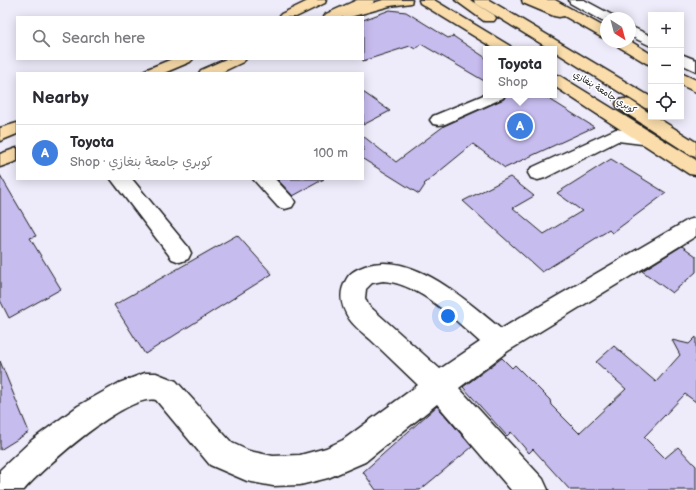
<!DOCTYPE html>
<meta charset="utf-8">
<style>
:root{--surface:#fff;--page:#f2f2f3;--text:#2b2b33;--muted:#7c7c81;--line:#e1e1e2;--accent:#1c1c1c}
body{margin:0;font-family:"Balsamiq Sans","Playpen Sans Arabic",sans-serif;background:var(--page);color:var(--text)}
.controls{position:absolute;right:12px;top:12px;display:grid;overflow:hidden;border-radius:0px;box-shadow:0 2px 10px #0003}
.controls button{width:36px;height:36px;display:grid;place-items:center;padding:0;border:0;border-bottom:1px solid var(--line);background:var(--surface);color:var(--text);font:20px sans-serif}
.compass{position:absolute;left:600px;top:12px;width:36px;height:36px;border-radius:50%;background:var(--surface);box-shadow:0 2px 10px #0003;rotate:144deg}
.you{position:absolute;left:448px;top:316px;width:14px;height:14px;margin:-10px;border:3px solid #fff;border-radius:50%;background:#1a73e8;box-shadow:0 0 0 6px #1a73e833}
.badge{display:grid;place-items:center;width:26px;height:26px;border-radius:50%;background:var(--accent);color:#fff;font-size:13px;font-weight:700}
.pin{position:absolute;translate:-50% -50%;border:2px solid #fff;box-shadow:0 1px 4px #0006}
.popup{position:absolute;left:483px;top:46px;width:74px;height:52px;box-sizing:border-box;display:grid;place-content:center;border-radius:0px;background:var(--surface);filter:drop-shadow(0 1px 3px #0005);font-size:13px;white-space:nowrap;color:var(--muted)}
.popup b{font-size:15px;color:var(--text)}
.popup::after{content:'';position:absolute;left:50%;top:100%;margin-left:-8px;border:8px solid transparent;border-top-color:var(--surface)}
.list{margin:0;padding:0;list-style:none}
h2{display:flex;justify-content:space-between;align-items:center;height:52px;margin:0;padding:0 16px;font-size:17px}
h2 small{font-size:13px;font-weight:400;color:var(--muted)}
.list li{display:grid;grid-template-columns:26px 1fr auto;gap:12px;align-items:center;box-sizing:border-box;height:56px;padding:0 16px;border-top:1px solid var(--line)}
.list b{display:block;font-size:15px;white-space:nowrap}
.list p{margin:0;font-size:13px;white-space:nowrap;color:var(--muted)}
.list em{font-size:13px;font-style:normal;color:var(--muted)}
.icon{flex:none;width:22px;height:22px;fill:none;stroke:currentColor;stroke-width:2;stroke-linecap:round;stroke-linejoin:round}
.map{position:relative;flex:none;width:696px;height:490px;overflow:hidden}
.search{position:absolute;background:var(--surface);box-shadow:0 2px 10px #0003;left:16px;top:16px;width:348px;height:44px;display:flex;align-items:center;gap:10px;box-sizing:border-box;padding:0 14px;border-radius:0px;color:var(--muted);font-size:15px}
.panel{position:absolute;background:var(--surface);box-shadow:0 2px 10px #0003;left:16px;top:72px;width:348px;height:108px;border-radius:0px}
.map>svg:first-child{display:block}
.building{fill:#c7bcee;stroke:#1c1c1c}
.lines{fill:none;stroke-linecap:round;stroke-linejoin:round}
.minor-casing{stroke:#1c1c1c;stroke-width:3}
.major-casing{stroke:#1c1c1c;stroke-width:3}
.highway-casing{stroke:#1c1c1c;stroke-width:3}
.minor{fill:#fff;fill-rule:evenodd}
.major{fill:#faddab;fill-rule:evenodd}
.highway{fill:#faddab;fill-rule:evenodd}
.labels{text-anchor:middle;stroke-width:3;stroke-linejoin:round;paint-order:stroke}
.far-street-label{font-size:9px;fill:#1c1c1c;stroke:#fff}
</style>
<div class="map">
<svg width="696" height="490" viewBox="0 0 696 490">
<rect width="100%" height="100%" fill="#eeebfa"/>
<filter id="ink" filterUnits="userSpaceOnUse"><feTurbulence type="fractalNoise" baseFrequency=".025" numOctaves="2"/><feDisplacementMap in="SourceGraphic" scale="8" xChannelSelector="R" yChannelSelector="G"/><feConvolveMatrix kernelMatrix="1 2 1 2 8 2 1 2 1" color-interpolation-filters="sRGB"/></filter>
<g filter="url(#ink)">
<path class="building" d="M390,10L406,12L448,38L453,36L486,58V82L421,44L415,49L410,46L363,61V20Z
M363,92L390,111L363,125Z
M506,95H543L594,127L505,168L473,144L424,184L425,185L419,194L363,159V136L396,162L444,126L504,99Z
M611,159L666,193L612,233L609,230L542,272L463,201L510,177L534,196L513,208L544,234L582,211L557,193Z
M0,175L36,236L30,238L61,289L9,318L0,300Z
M277,179H324L293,196Z
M237,235L272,274L145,354L114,305Z
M682,246L696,256V272L672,293L642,271Z
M696,337V402L685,394L644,437L665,458L678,447L696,466V490H570L533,449L529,453L511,432L507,436L463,387L502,358L512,368L515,365L550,400L551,405L579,433L626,389L596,362L614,346L656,382L680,355L672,340L689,344Z
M0,361L29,432L0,450Z
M437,406L472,447L420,490H376L363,472Z"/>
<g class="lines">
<g class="minor-casing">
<path id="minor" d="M569,0H584L612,15L614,18H606V22L602,21L570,3Z
M630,26L651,36V46L630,36Z
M681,54L696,60V71L681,64Z
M486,94V95H505L503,98L445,124L439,125L433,124L430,120L433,116Z
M616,129L656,135L659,139L656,143L650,145L618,141L545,178L538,180L531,178L528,173L531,168Z
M111,179H132L188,247L191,253L188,259L180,262L172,259Z
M253,179H275L292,197L295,202L292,207L285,209L278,207Z
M696,218V236L508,351L459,388L543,479L548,490H511L437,404L365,462L328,478L300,485L273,486L247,481L210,465L156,400C127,393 44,467 24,490H0V470L32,440L78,406L119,383L145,373H156L176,381L232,443L249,451L273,456L300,455L326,448L343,440L418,385C402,370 386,354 370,339C363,333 355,327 350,320C341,307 338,294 346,280C350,272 357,269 365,266C412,250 467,301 501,329L688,220ZM383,281C419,283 454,319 480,342L440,369L368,305L365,298L366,289L372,283Z"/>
</g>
<g class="major-casing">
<path id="major" d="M310,0H326L325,3L296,17H279L281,14Z
M357,0H374L373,3L342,17H324L326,14Z
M172,59H193L190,62L164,73H143L145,70Z
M226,59H246L243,62L220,73H199L201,70Z
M17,123V134L0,141V128Z
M17,148V161L0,167V154Z"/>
</g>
<g class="highway-casing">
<path id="highway" d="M383,0H412L411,3L390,6L350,17H331L329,15L331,12L353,9Z
M419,0H434L510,46L512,49H495L420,3Z
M455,0H470L494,15L496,18L494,21H484Z
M474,0H489L651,97V109L645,108L554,51V49H550L475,3Z
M522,0H555L606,28V38L601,37L564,16L559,17L554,16L523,3Z
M630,41L651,54V65L646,63L616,45L614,42Z
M681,73L696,80V92L681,85Z
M554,74L560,76L696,160V175L689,174L554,86Z
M624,99L630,100L651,114V117H656L696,142V156L689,154L618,108L616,104L618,100Z"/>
</g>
<use href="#minor" class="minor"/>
<use href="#major" class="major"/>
<use href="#highway" class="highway"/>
</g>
</g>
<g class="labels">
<g class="far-street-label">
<text transform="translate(605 92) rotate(32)" y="3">كوبري جامعة بنغازي</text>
</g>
</g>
</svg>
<div class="controls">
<button>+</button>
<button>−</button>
<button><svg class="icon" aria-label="locate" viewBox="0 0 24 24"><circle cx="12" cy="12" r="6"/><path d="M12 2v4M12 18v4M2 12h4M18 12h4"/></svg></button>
</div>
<svg class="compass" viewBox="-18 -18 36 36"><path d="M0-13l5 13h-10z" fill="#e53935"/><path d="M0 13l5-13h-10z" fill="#7c7c81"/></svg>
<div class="you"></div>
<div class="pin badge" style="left:520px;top:126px;background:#3f7fe0">A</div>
<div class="popup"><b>Toyota</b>Shop</div>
<div class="search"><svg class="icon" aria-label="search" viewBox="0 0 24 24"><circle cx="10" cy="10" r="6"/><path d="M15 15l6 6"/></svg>Search here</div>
<section class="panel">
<h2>Nearby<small></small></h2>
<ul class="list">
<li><span class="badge" style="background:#3f7fe0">A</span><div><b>Toyota</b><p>Shop · كوبري جامعة بنغازي</p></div><em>100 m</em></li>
</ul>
</section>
</div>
